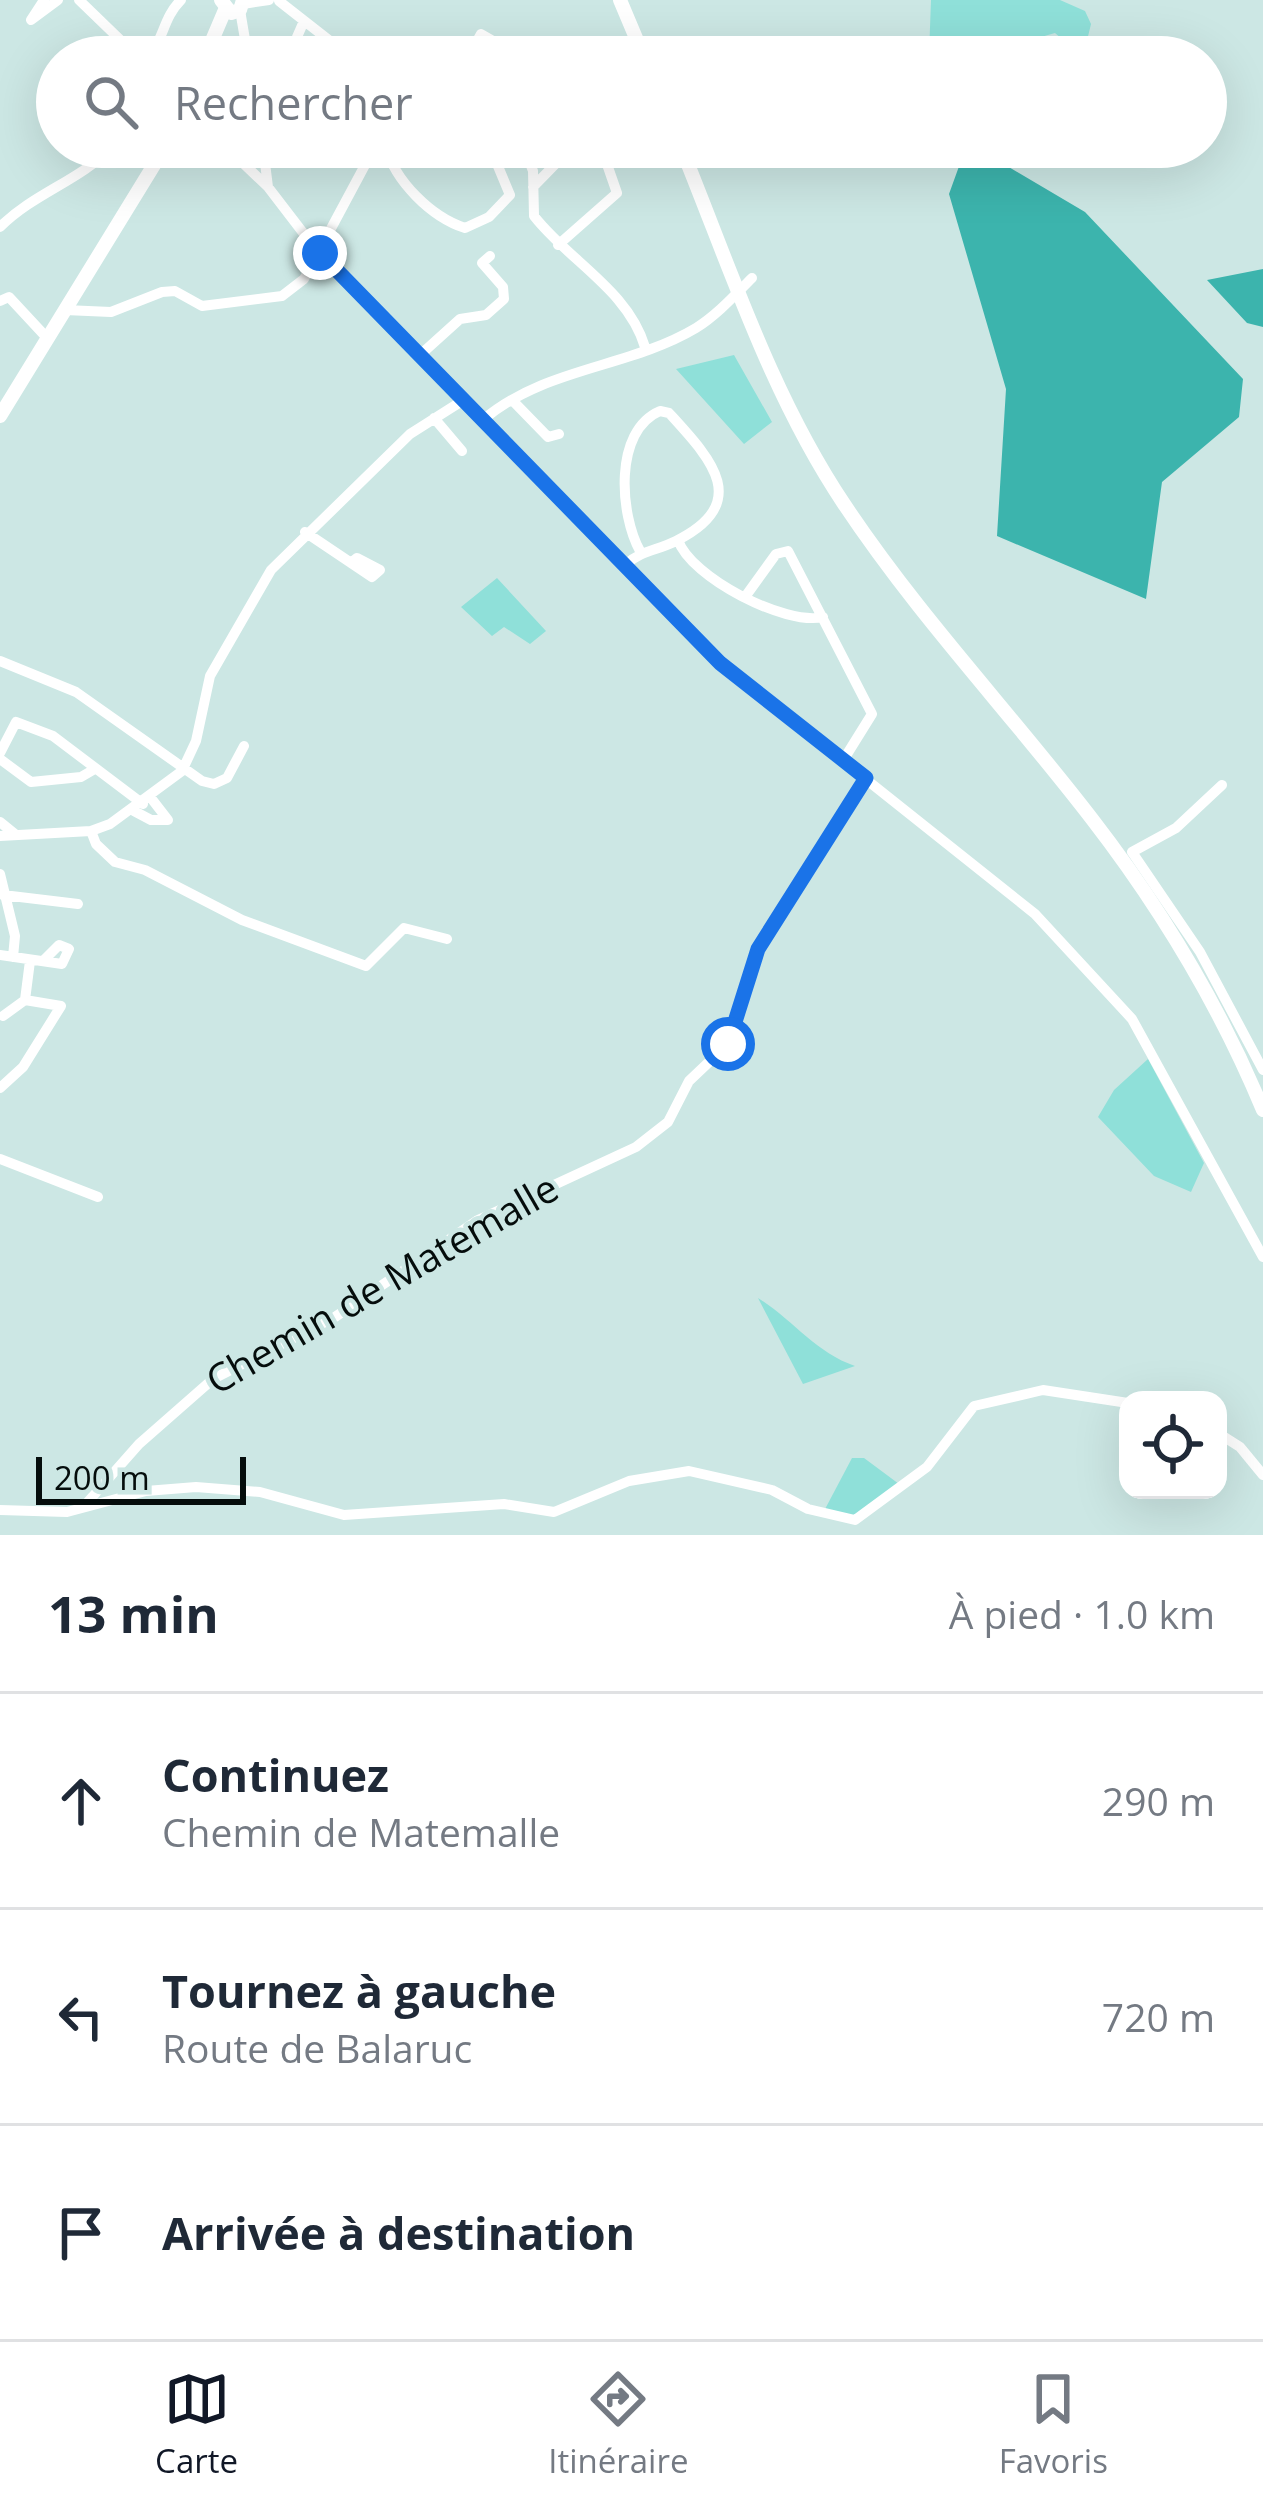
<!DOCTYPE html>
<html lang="fr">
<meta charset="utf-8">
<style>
:root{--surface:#fff;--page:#f2f2f3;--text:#1f2937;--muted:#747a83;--line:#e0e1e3;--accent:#111827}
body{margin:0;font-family:"Open Sans",sans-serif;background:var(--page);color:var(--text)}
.controls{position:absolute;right:36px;bottom:36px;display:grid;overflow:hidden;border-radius:24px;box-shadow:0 12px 48px #0002}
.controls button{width:108px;height:108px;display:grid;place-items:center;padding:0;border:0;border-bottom:3px solid var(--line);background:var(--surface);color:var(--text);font:60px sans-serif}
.scale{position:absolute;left:36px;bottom:30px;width:210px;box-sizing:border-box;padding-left:12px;border:6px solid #050d0c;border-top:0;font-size:33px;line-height:42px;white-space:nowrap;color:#050d0c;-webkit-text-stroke:9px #cce7e4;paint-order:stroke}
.stop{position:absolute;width:36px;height:36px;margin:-27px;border:9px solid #1a73e8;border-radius:50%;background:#fff}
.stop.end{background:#1a73e8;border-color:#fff;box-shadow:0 3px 12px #0008}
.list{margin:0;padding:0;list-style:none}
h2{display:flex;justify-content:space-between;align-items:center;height:156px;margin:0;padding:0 48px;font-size:51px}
h2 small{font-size:39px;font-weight:400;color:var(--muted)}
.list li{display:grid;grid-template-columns:78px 1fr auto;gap:36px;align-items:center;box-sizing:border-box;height:216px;padding:0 48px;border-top:3px solid var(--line)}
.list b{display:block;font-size:45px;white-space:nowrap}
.list p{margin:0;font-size:39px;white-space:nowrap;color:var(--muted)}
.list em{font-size:39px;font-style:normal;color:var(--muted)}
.icon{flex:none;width:66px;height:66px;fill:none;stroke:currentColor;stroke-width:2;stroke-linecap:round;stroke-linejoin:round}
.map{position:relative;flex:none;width:1263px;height:1535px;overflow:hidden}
.search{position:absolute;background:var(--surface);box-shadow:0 12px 48px #0002;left:36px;right:36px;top:36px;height:132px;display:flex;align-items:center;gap:30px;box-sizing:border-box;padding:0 42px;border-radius:66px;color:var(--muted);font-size:45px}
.sheet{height:804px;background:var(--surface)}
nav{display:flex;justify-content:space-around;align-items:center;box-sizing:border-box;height:168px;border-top:3px solid var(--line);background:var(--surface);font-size:33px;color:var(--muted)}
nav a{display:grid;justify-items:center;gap:6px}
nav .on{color:var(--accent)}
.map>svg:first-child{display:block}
.green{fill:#8fe0d9}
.water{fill:#3cb4ad}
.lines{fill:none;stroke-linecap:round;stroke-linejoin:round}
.minor{stroke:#fff;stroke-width:10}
.major{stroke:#fff;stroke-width:14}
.route{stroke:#1a73e8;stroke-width:15}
.labels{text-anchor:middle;stroke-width:9;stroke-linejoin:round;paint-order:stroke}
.street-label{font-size:39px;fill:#050d0c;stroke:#cce7e4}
</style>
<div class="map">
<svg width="1263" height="1535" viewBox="0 0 1263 1535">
<rect width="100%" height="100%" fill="#cce7e4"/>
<path class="green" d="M931,0H1060L1085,11L1091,24L1083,57L1055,33C1015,44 971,65 929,55Z
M734,355L772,422L744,444L676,369Z
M497,578L546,631L530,644L504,627L492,636L461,607Z
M1148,1059L1204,1163L1191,1192L1154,1176L1098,1117L1114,1090Z
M758,1298C793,1320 816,1353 855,1366L803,1384Z
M852,1458H864L899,1484L861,1517L824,1511Z"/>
<path class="water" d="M966,147H975L1085,212L1243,379L1239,417L1162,482L1146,599L997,536L1006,389L949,194Z
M1263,269V327L1247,323L1207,280Z"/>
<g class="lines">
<path class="minor" d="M44,0L31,20L58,0
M79,0L138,57
M279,1L330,41L373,57
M243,4L269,0
M240,10L248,57
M147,57C165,39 162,19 181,0
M302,57L297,37L304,21
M468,57L481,34L495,42L486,57
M226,147L268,187
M263,147L268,187L314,247L720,663L1035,914L1132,1019L1263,1257
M386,147C395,181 431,217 465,228L489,217L510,195L490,147
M524,147L533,171L534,216C569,261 628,290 645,347
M533,187L572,147
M0,227C34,193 79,181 112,147
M558,245L617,193L601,147
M0,301L9,297L48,339
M65,310L111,312L162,292L175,291L202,306L282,296L304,279L372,152
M419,356L460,319L486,315L504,299L503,287L482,263L490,256
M512,400L548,437L559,434
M434,418L462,451
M484,419C546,367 629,368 696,328C717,315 735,295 752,278
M305,532L372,577L380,570L357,558L352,562
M678,540C691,578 786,626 823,617
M625,565C642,550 656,551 676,541C754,502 709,457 669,413L660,411C613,431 620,515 640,551
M745,597L776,554L788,551L872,714L844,759
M0,661L76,692L202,781L214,784L227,778L244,746
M0,753L16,722L53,736L143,804
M0,759L31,782L81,777L93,770
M1222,785L1176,828L1132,852L1200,952L1263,1070
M134,811L151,820H168L151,798
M0,822L16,835
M91,831L96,844L115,862L145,870L242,920L366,966L404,928L447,939
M0,836L91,831L110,824L182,771L196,741L210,676L271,570L410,434L462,401
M0,874L15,936L13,957
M3,895L78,904
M0,955L62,964L69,949L59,945L43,961
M3,1016L25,1000L30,961
M0,1088L23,1067L61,1006L25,1000
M0,1159L98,1197
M1218,1433L1240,1447L1263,1475
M86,1504L139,1444L213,1379L335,1317L478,1220L636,1147L668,1122L689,1081L728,1044L758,949L866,778
M0,1510L67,1512L146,1491L196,1487L260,1492L344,1515L504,1504L554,1512L629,1481L689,1471L772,1490L808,1509L855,1520L927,1467L974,1406L1043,1390L1128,1403"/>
<path class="major" d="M221,0L231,13L240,10L243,0
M620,0L644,57
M205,57L225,10
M681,147C730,267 771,395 844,504C920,618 1009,711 1092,819C1160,907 1220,1007 1263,1110
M0,416L165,147"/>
</g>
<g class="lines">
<path class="route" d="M320,253L720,663L866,778L758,949L728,1044"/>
</g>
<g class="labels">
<g class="street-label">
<text transform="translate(382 1284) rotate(-30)" y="14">Chemin de Matemalle</text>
</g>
</g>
</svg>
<div class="controls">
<button><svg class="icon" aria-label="locate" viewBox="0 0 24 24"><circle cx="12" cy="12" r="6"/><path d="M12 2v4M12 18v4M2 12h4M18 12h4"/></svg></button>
</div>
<div class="scale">200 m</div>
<div class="stop" style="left:728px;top:1044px"></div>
<div class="stop end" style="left:320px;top:253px"></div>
<div class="search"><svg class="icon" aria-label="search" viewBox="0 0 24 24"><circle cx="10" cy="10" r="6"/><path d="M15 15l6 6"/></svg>Rechercher</div>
</div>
<section class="sheet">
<h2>13 min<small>À pied · 1.0 km</small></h2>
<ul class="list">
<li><svg class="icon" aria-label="ahead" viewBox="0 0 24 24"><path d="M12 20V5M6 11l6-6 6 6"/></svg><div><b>Continuez</b><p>Chemin de Matemalle</p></div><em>290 m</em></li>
<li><svg class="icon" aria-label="left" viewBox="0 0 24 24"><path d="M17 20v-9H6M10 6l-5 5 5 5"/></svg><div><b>Tournez à gauche</b><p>Route de Balaruc</p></div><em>720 m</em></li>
<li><svg class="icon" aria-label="arrive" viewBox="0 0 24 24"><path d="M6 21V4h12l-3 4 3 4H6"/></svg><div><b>Arrivée à destination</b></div></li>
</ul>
</section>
<nav>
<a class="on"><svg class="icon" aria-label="map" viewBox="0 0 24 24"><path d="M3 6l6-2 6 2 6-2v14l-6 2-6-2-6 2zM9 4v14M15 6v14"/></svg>Carte</a>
<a><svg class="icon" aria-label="directions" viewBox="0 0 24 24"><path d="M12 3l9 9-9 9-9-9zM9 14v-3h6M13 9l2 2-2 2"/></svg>Itinéraire</a>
<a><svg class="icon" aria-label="saved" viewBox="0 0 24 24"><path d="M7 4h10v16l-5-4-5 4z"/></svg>Favoris</a>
</nav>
